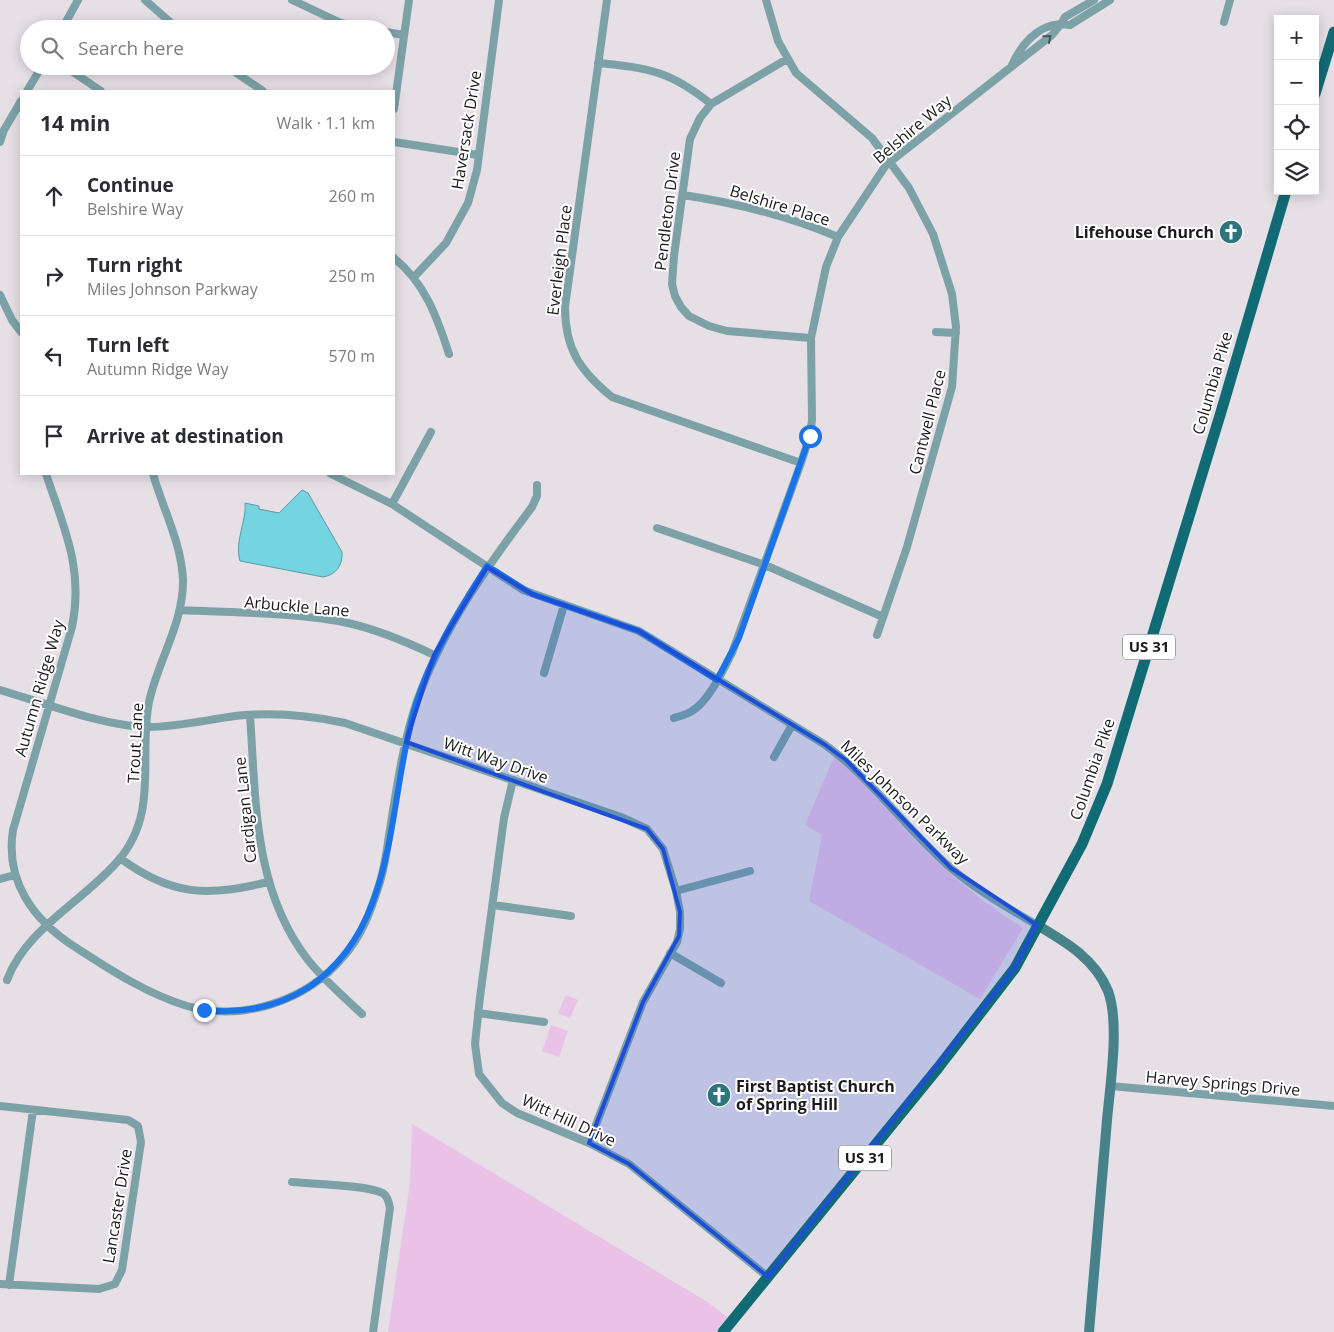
<!DOCTYPE html>
<meta charset="utf-8">
<style>
:root{--surface:#fff;--page:#f2f2f3;--text:#2b2b33;--muted:#7c7c81;--line:#e1e1e2}
body{margin:0;font-family:"Open Sans",sans-serif;background:var(--page);color:var(--text)}
.controls{position:absolute;right:15px;top:15px;display:grid;overflow:hidden;border-radius:0px;box-shadow:0 2px 12px #0003}
.controls button{width:45px;height:45px;display:grid;place-items:center;padding:0;border:0;border-bottom:1px solid var(--line);background:var(--surface);color:var(--text);font:25px sans-serif}
.stop{position:absolute;width:15px;height:15px;margin:-11px;border:4px solid #1a73e8;border-radius:50%;background:#fff}
.stop.end{background:#1a73e8;border-color:#fff;box-shadow:0 1px 5px #0008}
.list{margin:0;padding:0;list-style:none}
h2{display:flex;justify-content:space-between;align-items:center;height:65px;margin:0;padding:0 20px;font-size:21px}
h2 small{font-size:16px;font-weight:400;color:var(--muted)}
.list li{display:grid;grid-template-columns:32px 1fr auto;gap:15px;align-items:center;box-sizing:border-box;height:80px;padding:0 20px;border-top:1px solid var(--line)}
.list b{display:block;font-size:19px;white-space:nowrap}
.list p{margin:0;font-size:16px;white-space:nowrap;color:var(--muted)}
.list em{font-size:16px;font-style:normal;color:var(--muted)}
.icon{flex:none;width:28px;height:28px;fill:none;stroke:currentColor;stroke-width:2;stroke-linecap:round;stroke-linejoin:round}
.map{position:relative;flex:none;width:1334px;height:1332px;overflow:hidden}
.search{position:absolute;background:var(--surface);box-shadow:0 2px 12px #0003;left:20px;top:20px;width:375px;height:55px;display:flex;align-items:center;gap:12px;box-sizing:border-box;padding:0 18px;border-radius:28px;color:var(--muted);font-size:19px}
.panel{position:absolute;background:var(--surface);box-shadow:0 2px 12px #0003;left:20px;top:90px;width:375px;height:385px;border-radius:0px}
.map>svg:first-child{display:block}
.green{fill:#eac2e7}
.water{fill:#74d4e0;stroke:#5a9ca6}
.lines{fill:none;stroke-linecap:round;stroke-linejoin:round}
.street{stroke:#7ca2a7;stroke-width:8}
.secondary{stroke:#47828a;stroke-width:10}
.primary{stroke:#116b75;stroke-width:11}
.oneway{stroke:#48575b}
.route{stroke:#1a73e8;stroke-width:6}
.marked{fill:#1d4ed8;fill-opacity:0.2;stroke:#1d4ed8;stroke-width:4;stroke-linejoin:round}
.labels{text-anchor:middle;stroke-width:4;stroke-linejoin:round;paint-order:stroke}
.shield{fill:#fff;stroke:#615f61;stroke-width:1}
.shield-label{font-size:15px;font-weight:bold;fill:#1d1a1d}
.street-label{font-size:16px;fill:#1d1a1d;stroke:#fff}
.poi-label{font-size:16px;font-weight:bold;fill:#1d1a1d;stroke:#fff;text-anchor:end}
</style>
<div class="map">
<svg width="1334" height="1332" viewBox="0 0 1334 1332">
<rect width="100%" height="100%" fill="#e7dfe6"/>
<path class="green" d="M834,757C866,782 890,815 919,844C951,877 984,903 1023,928L980,999L809,901L822,835L805,825Z
M566,995L578,1000L570,1018L558,1013Z
M551,1025L568,1031L559,1057L542,1051Z
M412,1124L709,1303L727,1317L715,1332H388L410,1182Z"/>
<path class="water" d="M302,490L308,493L342,552C343,565 336,575 323,577L240,561C234,542 247,520 245,503L259,506V509L279,513Z"/>
<g class="lines">
<path class="street" d="M145,0L178,29
M292,0L341,23L369,29
M607,0L565,307C565,349 580,371 612,397L801,463
M766,0L778,41L796,73L872,138L909,188L933,234L952,294L956,327L952,387L907,547L877,635
M1224,22L1230,0
M62,29L78,0
M386,32L404,35
M787,59L711,104L700,118L690,139L674,256L672,284L675,296L681,307L689,316L709,326L727,331L811,338
M598,63C649,68 670,71 711,104
M64,66L101,91
M226,66L263,91
M1011,67C1020,46 1037,25 1061,24L1065,17L1094,0
M27,91L42,66
M394,109L409,0
M0,142L4,130L21,101
M394,142L478,155
M683,195C737,203 788,216 838,237
M394,258C425,283 437,317 449,354
M414,277L446,243L468,203L477,170L499,0
M0,295L12,320L21,332
M936,332L956,333
M46,474C64,528 84,569 72,627L13,830C5,881 33,920 75,947C109,969 147,994 187,1006C243,1022 307,1001 344,956C362,936 371,910 379,885C385,867 387,848 390,829C397,786 403,742 417,701C443,628 486,568 532,507L537,496V485
M331,474L392,504L523,590L639,631L824,744C873,779 906,830 952,869C978,891 1008,908 1037,925
M392,504L431,432
M657,528L765,565L883,617
M180,610C234,613 297,612 348,623C379,630 407,642 434,655
M544,673L564,605
M0,690C42,702 105,727 148,727C176,727 206,720 235,716C272,712 308,715 345,723L621,817L647,829L663,849L676,891L680,912V929L677,942L643,1002L589,1143
M250,715C256,800 253,889 308,960C324,980 344,997 362,1014
M674,718C679,716 687,715 692,711C709,701 723,670 732,653L801,463L810,435L812,420L811,338L826,267L838,237L886,165L1052,35L1061,24L1070,25L1110,0
M774,757L792,725
M513,780L504,818L480,997L475,1044L479,1074L502,1103L517,1113L589,1143L629,1164L768,1277
M120,858C171,896 208,897 268,882
M0,879L15,875
M676,891L750,871
M493,905L571,916
M670,953L721,983
M7,980C26,929 82,902 117,862C160,813 138,759 149,702C158,660 184,623 183,579C181,542 163,509 153,474
M478,1013L544,1022
M1110,1086L1334,1106
M0,1106L128,1120L138,1126L141,1142L122,1270L115,1284L99,1289L0,1284
M292,1182C310,1184 372,1185 384,1194C388,1197 389,1203 390,1208L373,1332
M9,1285L33,1110"/>
<path class="secondary" d="M1037,925C1066,942 1095,959 1108,991C1120,1023 1110,1086 1107,1120C1101,1191 1095,1261 1089,1332"/>
<path class="primary" d="M1315,94L1334,32
M723,1332L938,1068L1015,968L1082,844L1107,784L1221,412L1286,191"/>
</g>
<defs><path id="oneway-chevron" d="M-2-3.5L2.5 0L-2 3.5" fill="none" stroke-width="1.6" stroke-linecap="round" stroke-linejoin="round" transform="scale(1.25)"/></defs>
<use class="oneway" href="#oneway-chevron" transform="translate(1048 38) rotate(-41)"/>
<g class="lines">
<path class="route" d="M204,1010C241,1014 278,1007 309,987C400,926 387,798 416,704C432,653 459,611 487,566L532,594L639,631L717,680L739,638L810,436"/>
</g>
<path class="marked" d="M487,567L532,594L639,631L824,744L846,760L951,868L1037,925L1015,968L768,1277L629,1164L589,1143L643,1002L679,936L680,912L663,849L647,829L406,742L434,655Z"/>
<defs>
<g id="church-disc" transform="scale(1.25)"><circle r="9.5" fill="#2c757d" stroke="#fff"/><path d="M-1.2-6h2.4v3.5h3.3v2.4h-3.3V6h-2.4V-.1h-3.3v-2.4h3.3Z" fill="#fff"/></g>
</defs>
<g fill-rule="evenodd">
<use href="#church-disc" x="1231" y="232"/>
<use href="#church-disc" x="719" y="1095"/>
</g>
<g class="labels">
<g class="shield">
<rect x="1123" y="634.5" width="52" height="25" rx="4"/>
<rect x="839" y="1145.5" width="52" height="25" rx="4"/>
</g>
<g class="shield-label">
<text x="1149" y="652">US 31</text>
<text x="865" y="1163">US 31</text>
</g>
<g class="street-label">
<text transform="translate(912 129) rotate(-40)" y="6">Belshire Way</text>
<text transform="translate(466 130) rotate(-81)" y="6">Haversack Drive</text>
<text transform="translate(780 205) rotate(17)" y="6">Belshire Place</text>
<text transform="translate(667 211) rotate(-83)" y="6">Pendleton Drive</text>
<text transform="translate(559 260) rotate(-83)" y="6">Everleigh Place</text>
<text transform="translate(1212 383) rotate(-74)" y="6">Columbia Pike</text>
<text transform="translate(927 422) rotate(-76)" y="6">Cantwell Place</text>
<text transform="translate(297 606) rotate(5)" y="6">Arbuckle Lane</text>
<text transform="translate(39 688) rotate(-74)" y="6">Autumn Ridge Way</text>
<text transform="translate(135 743) rotate(-87)" y="6">Trout Lane</text>
<text transform="translate(496 760) rotate(19)" y="6">Witt Way Drive</text>
<text transform="translate(1092 769) rotate(-71)" y="6">Columbia Pike</text>
<text transform="translate(905 802) rotate(44)" y="6">Miles Johnson Parkway</text>
<text transform="translate(245 810) rotate(-96)" y="6">Cardigan Lane</text>
<text transform="translate(1223 1083) rotate(5)" y="6">Harvey Springs Drive</text>
<text transform="translate(569 1120) rotate(25)" y="6">Witt Hill Drive</text>
<text transform="translate(117 1206) rotate(-81)" y="6">Lancaster Drive</text>
</g>
<g class="poi-label">
<text x="1214" y="238">Lifehouse Church</text>
<text x="736" y="1092" text-anchor="start">First Baptist Church<tspan x="736" dy="18">of Spring Hill</tspan></text>
</g>
</g>
</svg>
<div class="controls">
<button>+</button>
<button>−</button>
<button><svg class="icon" aria-label="locate" viewBox="0 0 24 24"><circle cx="12" cy="12" r="6"/><path d="M12 2v4M12 18v4M2 12h4M18 12h4"/></svg></button>
<button><svg class="icon" aria-label="layers" viewBox="0 0 24 24"><path d="M12 4l9 5-9 5-9-5zM3 14l9 5 9-5"/></svg></button>
</div>
<div class="stop" style="left:810px;top:436px"></div>
<div class="stop end" style="left:204px;top:1010px"></div>
<div class="search"><svg class="icon" aria-label="search" viewBox="0 0 24 24"><circle cx="10" cy="10" r="6"/><path d="M15 15l6 6"/></svg>Search here</div>
<section class="panel">
<h2>14 min<small>Walk · 1.1 km</small></h2>
<ul class="list">
<li><svg class="icon" aria-label="ahead" viewBox="0 0 24 24"><path d="M12 20V5M6 11l6-6 6 6"/></svg><div><b>Continue</b><p>Belshire Way</p></div><em>260 m</em></li>
<li><svg class="icon" aria-label="right" viewBox="0 0 24 24"><path d="M7 20v-9h11M14 6l5 5-5 5"/></svg><div><b>Turn right</b><p>Miles Johnson Parkway</p></div><em>250 m</em></li>
<li><svg class="icon" aria-label="left" viewBox="0 0 24 24"><path d="M17 20v-9H6M10 6l-5 5 5 5"/></svg><div><b>Turn left</b><p>Autumn Ridge Way</p></div><em>570 m</em></li>
<li><svg class="icon" aria-label="arrive" viewBox="0 0 24 24"><path d="M6 21V4h12l-3 4 3 4H6"/></svg><div><b>Arrive at destination</b></div></li>
</ul>
</section>
</div>
